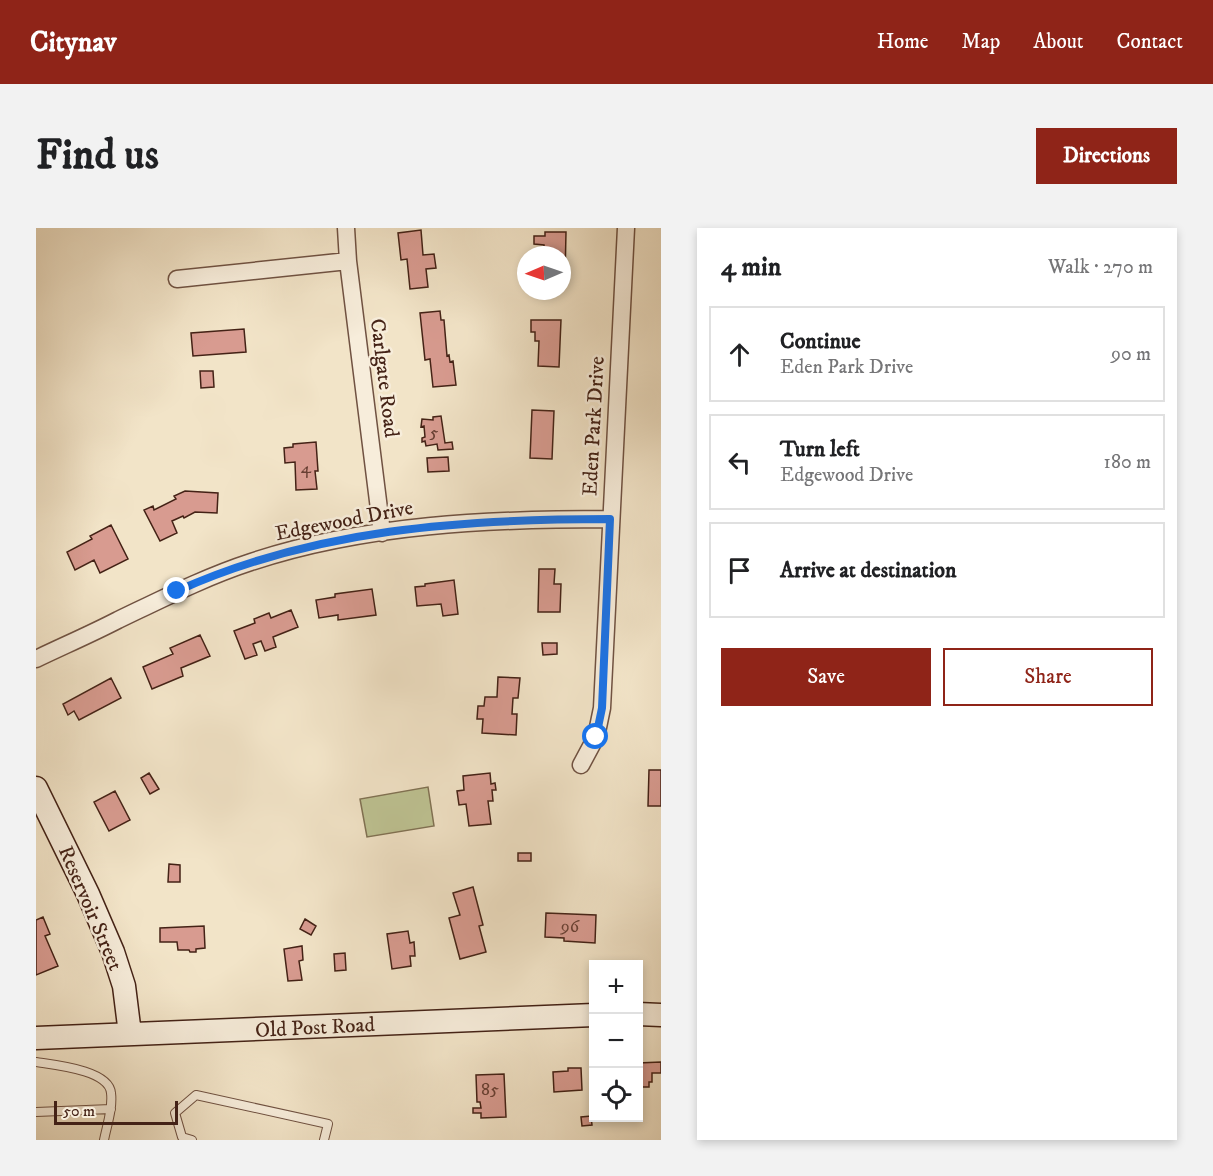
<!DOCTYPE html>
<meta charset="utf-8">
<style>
:root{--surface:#fff;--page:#f2f2f2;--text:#202124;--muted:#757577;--line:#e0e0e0;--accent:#8f2418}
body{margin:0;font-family:"IM FELL DW Pica",serif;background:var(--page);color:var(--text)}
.controls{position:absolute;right:18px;bottom:18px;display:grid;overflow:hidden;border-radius:0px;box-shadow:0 3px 9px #0003}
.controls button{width:54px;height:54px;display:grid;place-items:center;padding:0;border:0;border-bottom:2px solid var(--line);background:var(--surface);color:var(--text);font:30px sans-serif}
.compass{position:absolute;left:481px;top:18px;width:54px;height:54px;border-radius:50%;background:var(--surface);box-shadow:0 3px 9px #0003;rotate:268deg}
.scale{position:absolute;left:18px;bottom:15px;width:124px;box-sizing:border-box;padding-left:6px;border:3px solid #442216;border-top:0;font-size:16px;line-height:21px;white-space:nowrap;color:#442216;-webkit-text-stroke:4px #f7eddb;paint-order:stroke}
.stop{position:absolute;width:18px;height:18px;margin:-14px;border:4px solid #1a73e8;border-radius:50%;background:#fff}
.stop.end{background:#1a73e8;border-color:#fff;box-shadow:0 2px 6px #0008}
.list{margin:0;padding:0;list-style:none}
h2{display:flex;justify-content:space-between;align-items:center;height:78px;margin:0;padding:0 24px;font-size:26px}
h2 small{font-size:20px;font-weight:400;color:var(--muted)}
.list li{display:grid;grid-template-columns:39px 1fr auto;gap:18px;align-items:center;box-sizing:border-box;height:96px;margin:0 12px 12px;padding:0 12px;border:2px solid var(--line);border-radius:0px}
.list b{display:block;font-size:22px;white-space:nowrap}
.list p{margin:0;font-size:20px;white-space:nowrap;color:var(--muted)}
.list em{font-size:20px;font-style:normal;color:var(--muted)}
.actions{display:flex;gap:12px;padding:18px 24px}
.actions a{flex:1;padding:14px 0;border:2px solid var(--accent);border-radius:0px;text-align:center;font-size:21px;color:var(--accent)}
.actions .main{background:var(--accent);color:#fff}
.icon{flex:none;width:33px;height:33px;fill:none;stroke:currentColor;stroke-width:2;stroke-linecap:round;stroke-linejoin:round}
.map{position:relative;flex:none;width:625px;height:912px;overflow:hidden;border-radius:0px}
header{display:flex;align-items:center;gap:36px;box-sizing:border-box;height:84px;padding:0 30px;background:var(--accent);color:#fff}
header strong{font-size:28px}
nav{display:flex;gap:33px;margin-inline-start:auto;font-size:21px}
.intro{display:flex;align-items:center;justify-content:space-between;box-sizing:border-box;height:144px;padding:0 36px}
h1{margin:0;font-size:42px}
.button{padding:15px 27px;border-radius:0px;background:var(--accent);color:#fff;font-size:21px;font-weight:700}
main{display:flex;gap:36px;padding:0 36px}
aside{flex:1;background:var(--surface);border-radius:0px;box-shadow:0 3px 9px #0003}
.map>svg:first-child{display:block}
.green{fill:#bec393;stroke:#817254;stroke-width:1.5}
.building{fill:#d89b90;stroke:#442216;stroke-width:1.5}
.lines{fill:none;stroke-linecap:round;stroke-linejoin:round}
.lane-casing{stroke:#705242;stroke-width:10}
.street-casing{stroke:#705242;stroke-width:19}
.secondary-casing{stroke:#442216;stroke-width:25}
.lane{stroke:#f7eddb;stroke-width:8}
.street{stroke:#f7eddb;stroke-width:16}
.secondary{stroke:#f7eddb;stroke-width:22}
.route{stroke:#1a73e8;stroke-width:8}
.labels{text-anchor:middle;stroke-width:5;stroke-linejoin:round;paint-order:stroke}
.number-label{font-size:18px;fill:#694034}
.street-label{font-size:21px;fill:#442216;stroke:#f7eddb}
</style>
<header>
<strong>Citynav</strong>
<nav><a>Home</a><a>Map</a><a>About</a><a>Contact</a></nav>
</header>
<div class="intro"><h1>Find us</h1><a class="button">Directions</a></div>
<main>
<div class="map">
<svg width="625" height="912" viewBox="0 0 625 912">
<rect width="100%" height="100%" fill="#f2e4c8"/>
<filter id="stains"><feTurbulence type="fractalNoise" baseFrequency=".00333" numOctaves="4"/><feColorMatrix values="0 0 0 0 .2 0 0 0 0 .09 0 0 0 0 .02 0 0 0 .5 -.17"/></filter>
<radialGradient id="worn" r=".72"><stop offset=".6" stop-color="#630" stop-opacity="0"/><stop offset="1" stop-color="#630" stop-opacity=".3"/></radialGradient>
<path class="green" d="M392,559L398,598L331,609L324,571Z"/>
<path class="building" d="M385,2L387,27L398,26L400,40L390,41L392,59L374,61L371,31L365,32L362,5Z
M509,4H530L529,50H526V27H508V17L498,16V8H509Z
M404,83L405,92H408L411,128L413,127L414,134L417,133L420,157L397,159L394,131L389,132L384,85Z
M495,92H525L523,139L502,138L503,113H499V104H495Z
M208,101L210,124L157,128L155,105Z
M164,143H177L178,159L165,160Z
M496,182L518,183L516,231L494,230Z
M405,188L409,215L416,214L417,221L402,222L401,216L390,218L389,213L386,214V210L389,209L388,198L385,199L386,191L397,192V189Z
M280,214L282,243H279L281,261L260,262L259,234L249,235L248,220L257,219V216Z
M412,229L413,243L392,244L391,230Z
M149,263L182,265L181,285L159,284L148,290L147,288L136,293L141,305L124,313L108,282L117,278L118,282L140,271L138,268Z
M75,297L92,331L64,345L58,332L39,342L31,324L56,311L54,308Z
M503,341H519L518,356H525L524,384H502Z
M418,352L422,386L407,388L405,376L381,378L379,359L389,358V356Z
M336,361L340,387L302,392V387L283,390L280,372L299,369V366Z
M255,382L262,399L237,409L240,419L229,423L225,413L217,416L221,427L209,431L198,403L219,395L218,391L233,385L235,390Z
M164,407L174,428L145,440L147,448L116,461L107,439L137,426L134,420Z
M506,415H521V426L507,427Z
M462,449L484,450L482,470H477L476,486H481L480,507L446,505L447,491H441L442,478H448L449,469H461Z
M75,450L85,470L43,492L38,483L32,487L27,476Z
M613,542H625V578H612Z
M113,545L123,561L114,566L105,550Z
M454,545L455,556L459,555L460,562H456L457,573H452L455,596L433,598L430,576L423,577L421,563L428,562L427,548Z
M79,563L94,592L73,603L58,574Z
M482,625H495V633H482Z
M133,636L144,637V654H132Z
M437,659L447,697L443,698L450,724L424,731L413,690L424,687L417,665Z
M510,685L560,687L559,715L528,713V710L509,709Z
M7,689L14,706L9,708L22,738L0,747V692Z
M269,691L280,698L275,707L264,701Z
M168,698L169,720L160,721V724H154L153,722H142L141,714H124V700Z
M372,703L374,715L378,714L379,728H374L375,738L356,741L351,706Z
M266,718L267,732L263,733L266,752L252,753L248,721Z
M309,725L310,742L299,743L298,726Z
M625,834V845H616V854H613V859H602V835Z
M532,840H545L546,862L518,864L517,844L532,843Z
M468,846L470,889L445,890V885H437V880H445L444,874H441L440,847Z
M555,888L556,897L546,898L545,889Z"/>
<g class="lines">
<g class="lane-casing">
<path id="lane" d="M0,834C19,837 73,842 75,865C77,880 71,897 68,912
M0,884L75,881
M156,912L146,909L139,885L160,867L292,896L288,912"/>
</g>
<g class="street-casing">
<path id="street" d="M310,0L312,33L346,305
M141,51L312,33
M0,431C27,418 55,406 82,392C126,371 169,349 215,334C329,296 455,291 574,291
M545,537L560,509L566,480L590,0"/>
</g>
<g class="secondary-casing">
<path id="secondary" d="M0,560L52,666L77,724L88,758L94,806
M602,786L625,787
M0,810L558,787"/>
</g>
<use href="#lane" class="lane"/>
<use href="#street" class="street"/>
<use href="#secondary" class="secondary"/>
</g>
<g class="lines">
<path class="route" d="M141,363C278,301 426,291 574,291L566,480L560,509"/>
</g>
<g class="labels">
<g class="number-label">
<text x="398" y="210">5</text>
<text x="270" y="245">4</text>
<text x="534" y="704">96</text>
<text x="454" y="867">85</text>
</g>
<g class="street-label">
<text transform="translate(349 150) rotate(83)" y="7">Carlgate Road</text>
<text transform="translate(557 198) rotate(-87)" y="7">Eden Park Drive</text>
<text transform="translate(308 292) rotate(-11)" y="7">Edgewood Drive</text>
<text transform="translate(55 680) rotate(67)" y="7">Reservoir Street</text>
<text transform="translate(279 799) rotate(-3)" y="7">Old Post Road</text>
</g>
</g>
<rect width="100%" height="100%" filter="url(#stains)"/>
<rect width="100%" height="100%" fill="url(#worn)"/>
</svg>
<div class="controls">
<button>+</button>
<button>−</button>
<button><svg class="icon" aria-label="locate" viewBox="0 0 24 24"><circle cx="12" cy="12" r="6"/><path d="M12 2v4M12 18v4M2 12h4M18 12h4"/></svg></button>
</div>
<svg class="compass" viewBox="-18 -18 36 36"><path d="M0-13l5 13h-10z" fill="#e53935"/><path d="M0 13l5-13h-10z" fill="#757577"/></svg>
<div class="scale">50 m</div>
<div class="stop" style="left:560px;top:509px"></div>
<div class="stop end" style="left:141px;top:363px"></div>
</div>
<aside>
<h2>4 min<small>Walk · 270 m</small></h2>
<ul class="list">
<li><svg class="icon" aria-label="ahead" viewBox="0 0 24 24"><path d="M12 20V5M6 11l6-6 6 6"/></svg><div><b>Continue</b><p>Eden Park Drive</p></div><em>90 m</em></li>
<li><svg class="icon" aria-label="left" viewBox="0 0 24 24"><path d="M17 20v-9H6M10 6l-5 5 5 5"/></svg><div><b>Turn left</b><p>Edgewood Drive</p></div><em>180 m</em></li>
<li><svg class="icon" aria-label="arrive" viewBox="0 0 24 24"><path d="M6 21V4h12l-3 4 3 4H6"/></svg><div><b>Arrive at destination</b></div></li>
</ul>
<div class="actions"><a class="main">Save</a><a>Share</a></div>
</aside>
</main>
